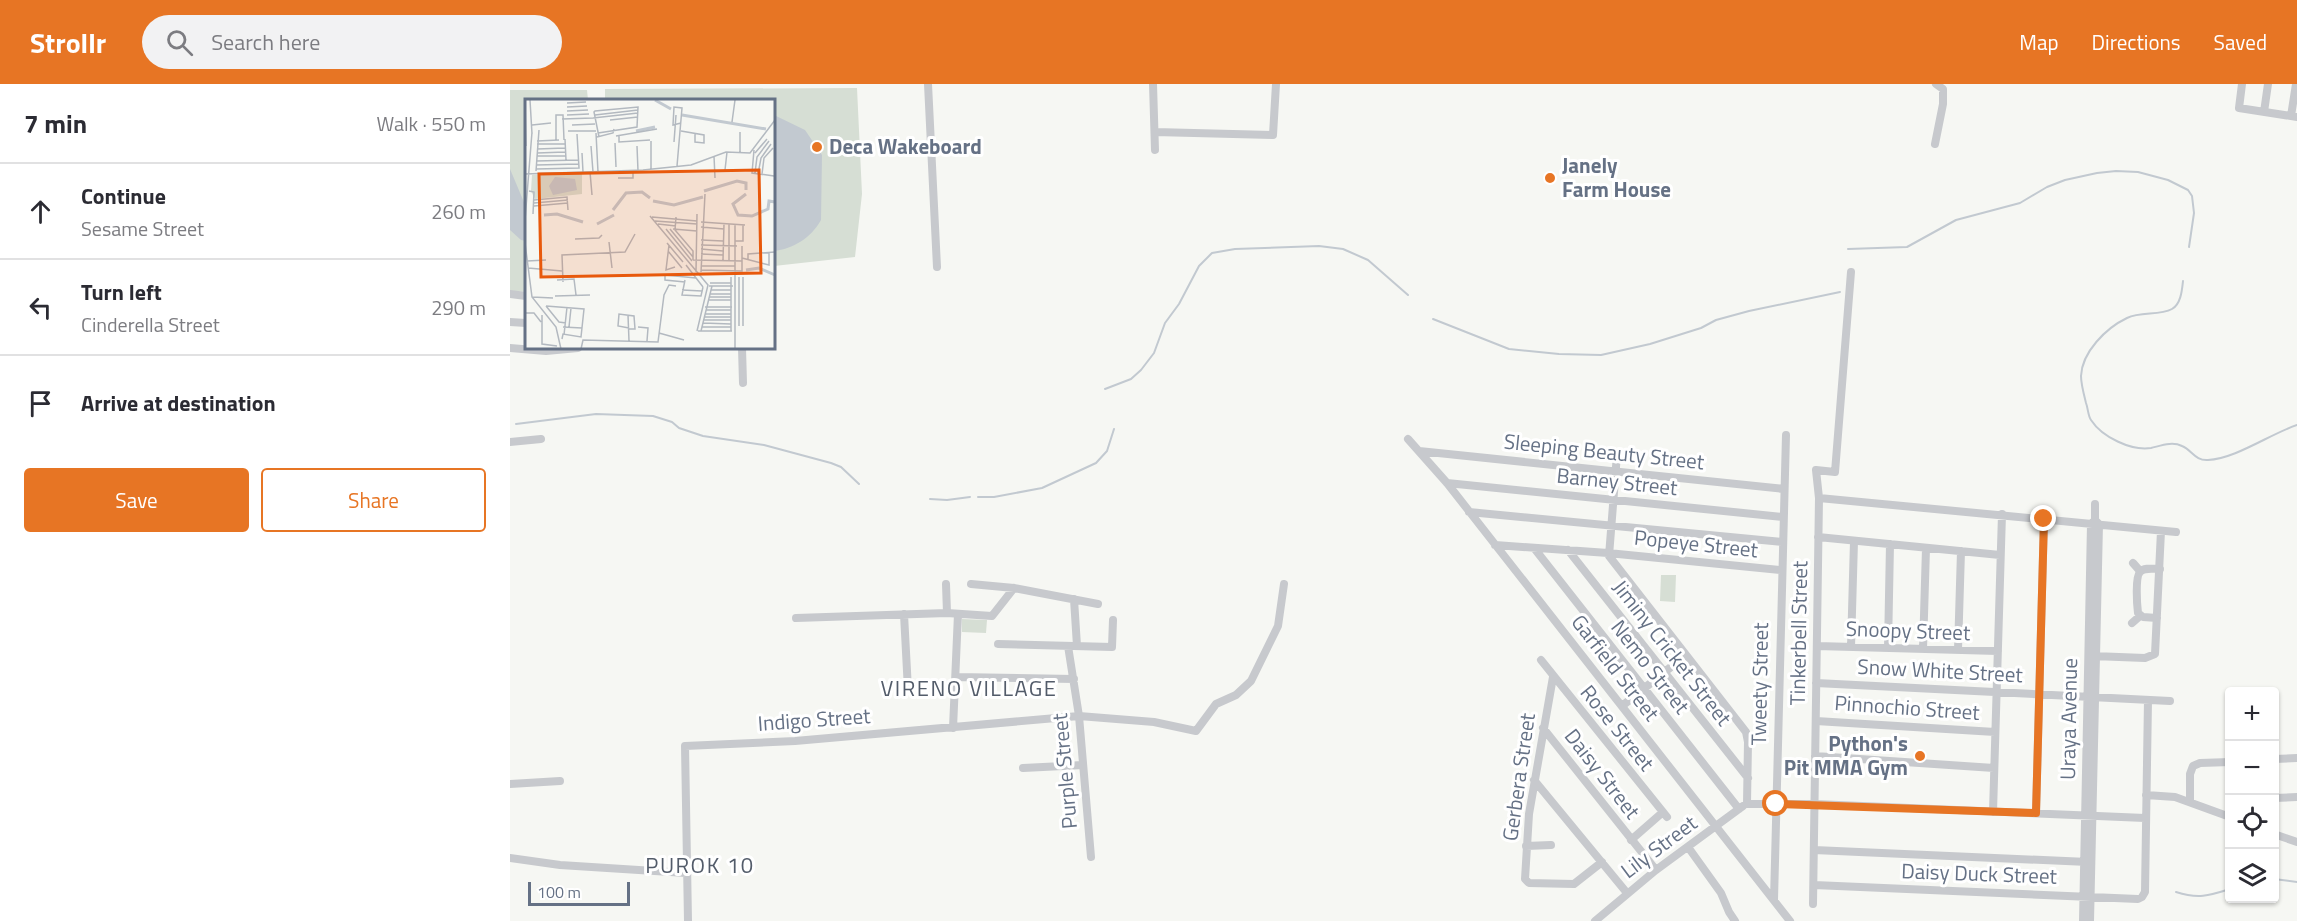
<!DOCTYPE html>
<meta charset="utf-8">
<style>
:root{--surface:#fff;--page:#f2f2f3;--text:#2b2b33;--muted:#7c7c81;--line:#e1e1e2;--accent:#e77524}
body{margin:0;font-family:"Titillium Web",sans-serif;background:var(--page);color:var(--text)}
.controls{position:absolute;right:18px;bottom:18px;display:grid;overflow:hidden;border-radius:6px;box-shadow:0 2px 4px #0004}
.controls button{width:54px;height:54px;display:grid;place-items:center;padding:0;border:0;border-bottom:2px solid var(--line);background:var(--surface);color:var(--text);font:30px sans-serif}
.scale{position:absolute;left:18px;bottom:15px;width:102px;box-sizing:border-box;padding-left:6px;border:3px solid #657185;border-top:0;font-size:16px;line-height:21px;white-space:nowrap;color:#657185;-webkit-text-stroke:4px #fff;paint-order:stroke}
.stop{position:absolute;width:18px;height:18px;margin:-14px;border:4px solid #e77524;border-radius:50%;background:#fff}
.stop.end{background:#e77524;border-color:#fff;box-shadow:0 2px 6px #0008}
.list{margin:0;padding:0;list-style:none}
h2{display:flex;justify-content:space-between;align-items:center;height:78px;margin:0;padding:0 24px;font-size:26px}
h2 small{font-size:20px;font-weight:400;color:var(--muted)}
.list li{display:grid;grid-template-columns:39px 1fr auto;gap:18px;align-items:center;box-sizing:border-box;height:96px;padding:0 24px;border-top:2px solid var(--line)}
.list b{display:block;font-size:22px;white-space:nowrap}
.list p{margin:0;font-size:20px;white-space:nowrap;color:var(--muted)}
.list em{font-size:20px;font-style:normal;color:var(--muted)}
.actions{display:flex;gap:12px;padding:18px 24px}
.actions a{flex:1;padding:14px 0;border:2px solid var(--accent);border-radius:6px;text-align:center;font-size:21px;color:var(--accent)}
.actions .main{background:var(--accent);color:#fff}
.icon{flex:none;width:33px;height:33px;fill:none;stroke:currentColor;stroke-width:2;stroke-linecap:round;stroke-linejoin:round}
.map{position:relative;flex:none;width:1787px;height:837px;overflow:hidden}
header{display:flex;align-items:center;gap:36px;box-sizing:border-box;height:84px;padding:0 30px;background:var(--accent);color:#fff}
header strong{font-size:28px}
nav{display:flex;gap:33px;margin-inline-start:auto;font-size:21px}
.search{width:420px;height:54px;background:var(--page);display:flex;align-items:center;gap:15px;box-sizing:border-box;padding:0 21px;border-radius:33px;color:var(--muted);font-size:22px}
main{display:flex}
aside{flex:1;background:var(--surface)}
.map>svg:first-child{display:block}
.green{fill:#d6ded4}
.water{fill:#c2c9d0}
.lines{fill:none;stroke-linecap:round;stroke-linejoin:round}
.stream{stroke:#c2c9d0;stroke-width:2}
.minor{stroke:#c7c9cd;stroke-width:8}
.route{stroke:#e77524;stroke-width:8}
.poi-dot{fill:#e77524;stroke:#fff;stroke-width:2}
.labels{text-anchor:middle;stroke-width:6;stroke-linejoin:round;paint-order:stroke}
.poi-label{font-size:21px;font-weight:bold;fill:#657185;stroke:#fff;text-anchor:start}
.street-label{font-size:21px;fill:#657185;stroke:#fff}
.neighbourhood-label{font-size:22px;letter-spacing:1.5px;fill:#535c6a;stroke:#fff}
.inset-river{fill:none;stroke:#c2c9d0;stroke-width:3}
.inset-road{fill:none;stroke:#b3b9c0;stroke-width:1.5}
.view{fill:#e8590c;fill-opacity:0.15;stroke:#e8590c;stroke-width:3}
.inset-edge{fill:none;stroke:#657185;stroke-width:3}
</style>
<header>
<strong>Strollr</strong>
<div class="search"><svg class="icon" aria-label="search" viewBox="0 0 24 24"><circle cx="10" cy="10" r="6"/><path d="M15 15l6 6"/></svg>Search here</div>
<nav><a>Map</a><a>Directions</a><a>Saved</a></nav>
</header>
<main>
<aside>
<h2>7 min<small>Walk · 550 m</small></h2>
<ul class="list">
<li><svg class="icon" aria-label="ahead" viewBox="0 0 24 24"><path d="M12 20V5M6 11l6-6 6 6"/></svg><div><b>Continue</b><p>Sesame Street</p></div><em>260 m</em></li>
<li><svg class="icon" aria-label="left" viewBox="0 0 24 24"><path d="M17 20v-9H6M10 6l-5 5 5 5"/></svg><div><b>Turn left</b><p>Cinderella Street</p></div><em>290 m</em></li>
<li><svg class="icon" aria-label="arrive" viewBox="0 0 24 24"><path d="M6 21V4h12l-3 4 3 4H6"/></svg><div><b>Arrive at destination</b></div></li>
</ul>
<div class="actions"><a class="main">Save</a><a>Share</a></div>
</aside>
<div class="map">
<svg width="1787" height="837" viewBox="0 0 1787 837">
<rect width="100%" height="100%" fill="#f6f7f3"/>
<path class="green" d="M347,4L352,110L345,173L264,182V16H95V5Z
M0,6H77L78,16H16V208L0,207Z
M1151,491H1166L1165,518L1150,517Z
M452,535L477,536L476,549L452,548Z"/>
<path class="water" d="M264,31L295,46L312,71L311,136C301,154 283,165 264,167Z
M0,85L16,123V157L11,156L0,146Z"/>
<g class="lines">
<path class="stream" d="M1338,165L1397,163L1446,136L1510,119L1537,103L1555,96L1587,89L1606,87L1628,88L1658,96L1678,106L1682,112L1684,129L1679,163
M1673,197C1672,206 1671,220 1662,225C1649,232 1631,227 1617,234C1596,244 1572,268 1571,292C1571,300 1574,311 1576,319C1578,324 1578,332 1581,336C1592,353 1621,367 1641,364C1650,362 1662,357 1672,362C1682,366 1685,377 1698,376C1725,375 1760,350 1787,341
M923,235L999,265L1049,270L1091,271L1140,260L1191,244L1206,236L1239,227L1330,208
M595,305L621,295L631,286L644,269L655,239L669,220L689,182L702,169L725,165L809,162L833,165L858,176L898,211
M6,340L86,330L143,332L162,338L169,344L193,352L254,361L321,379L331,383L349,400
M468,413H484L532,404L586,379L597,367L604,345
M420,415L437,416L460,413
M1764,795L1787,798
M1666,808C1688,815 1698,812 1720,805"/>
<path class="minor" d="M418,0L427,183
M643,0L645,66
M1732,0L1729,24L1787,33
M1754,28L1758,0
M1781,32L1786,0
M645,48L763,51L766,0
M1425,60L1433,20V5L1426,0
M0,210L16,212
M0,238L16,239
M0,264L36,267L68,264
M232,264L233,299
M898,355L937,399L1280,837
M0,358L31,355
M909,367L1274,405
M1107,370L1099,472L1236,648L1238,658L1237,720
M937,399L1273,433
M1309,414L1666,448
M959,428L1272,458
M1308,453L1490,471
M985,461L1098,469L1271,486
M1024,464L1229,725
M1058,466L1238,694
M1623,479L1630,487
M436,500L437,529
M461,500L504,504L588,520
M564,515L567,562
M394,530L398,606
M286,534L437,529L482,532L504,504
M1647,534L1633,533L1628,529C1627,521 1625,493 1630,488C1634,483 1644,485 1650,485
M1622,539L1630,532
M488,560L602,563L603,536
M558,562L569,632L581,773
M1307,562L1488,567
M1341,563L1344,457
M1378,564L1380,460
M1413,565L1416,464
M1448,566L1451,467
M1583,572L1635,574L1645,570L1651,447
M1031,576L1157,733
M446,593L564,595
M1043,593L1019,730L1015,795L1019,799L1064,800L1092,778
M1306,599L1660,617
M1112,622L1176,571
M1306,637L1485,648
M443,644L448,530
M1033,644L1146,786
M1305,672L1484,684
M1764,675L1787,674
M513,684L573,681
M1024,696L1117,809
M0,700L50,697
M1636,711L1665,713L1720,733
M1764,714L1787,713
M1680,718V690L1683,682L1690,679L1720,678
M1237,720H1305L1635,734
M1483,728L1492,430
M1526,729L1534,435
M1764,750L1787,758
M1121,756L1153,728
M1016,762L1041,761
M1178,763L1211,809L1219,828L1225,837
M1304,766L1578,778
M0,774L50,781L176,789
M1304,801L1628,815L1632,813L1635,808L1638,616
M1264,816L1276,351
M1303,820L1309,414L1306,386L1325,388L1341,188
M178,837L175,662L285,657L569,632L644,638L686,647L706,620L726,611L741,597L768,542L774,500
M1085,837L1146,786L1233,722
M1573,837L1581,440L1585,436
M1580,837L1589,440L1585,436V420"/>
</g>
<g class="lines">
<path class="route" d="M1266,720L1526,729L1534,435"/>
</g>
<g class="poi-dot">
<circle cx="307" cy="63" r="6"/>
<circle cx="1040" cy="94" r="6"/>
<circle cx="1410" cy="672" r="6"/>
</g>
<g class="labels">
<g class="poi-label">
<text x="319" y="70">Deca Wakeboard</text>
<text x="1052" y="89">Janely<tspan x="1052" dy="24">Farm House</tspan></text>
<text x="1398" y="667" text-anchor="end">Python's<tspan x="1398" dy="24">Pit MMA Gym</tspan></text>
</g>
<g class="street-label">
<text transform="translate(1094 368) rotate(6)" y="7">Sleeping Beauty Street</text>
<text transform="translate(1107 398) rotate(6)" y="7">Barney Street</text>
<text transform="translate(1186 460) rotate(6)" y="7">Popeye Street</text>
<text transform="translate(1398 547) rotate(2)" y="7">Snoopy Street</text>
<text transform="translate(1289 549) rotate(-89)" y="7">Tinkerbell Street</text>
<text transform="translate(1162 569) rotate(52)" y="7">Jiminy Cricket Street</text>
<text transform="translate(1140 583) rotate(52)" y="7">Nemo Street</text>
<text transform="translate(1105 584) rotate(52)" y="7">Garfield Street</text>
<text transform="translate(1430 587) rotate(3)" y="7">Snow White Street</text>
<text transform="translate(1250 600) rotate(-89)" y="7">Tweety Street</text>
<text transform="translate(1397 624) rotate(4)" y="7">Pinnochio Street</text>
<text transform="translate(1559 635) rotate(-89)" y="7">Uraya Avenue</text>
<text transform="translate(304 636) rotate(-4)" y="7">Indigo Street</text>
<text transform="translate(1107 644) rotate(51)" y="7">Rose Street</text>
<text transform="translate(555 687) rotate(-95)" y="7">Purple Street</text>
<text transform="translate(1092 690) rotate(52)" y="7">Daisy Street</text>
<text transform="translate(1009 693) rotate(-82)" y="7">Gerbera Street</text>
<text transform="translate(1149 763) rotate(-37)" y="7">Lily Street</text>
<text transform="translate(1469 790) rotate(2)" y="7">Daisy Duck Street</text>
</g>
<g class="neighbourhood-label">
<text x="459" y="612">VIRENO VILLAGE</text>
<text x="190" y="789">PUROK 10</text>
</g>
</g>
<g transform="translate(15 15)">
<rect width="250" height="250" fill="#f6f7f3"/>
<path d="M26,75H57V95L10,100L6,92L7,76Z" fill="#d6ded4"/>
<path d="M30,78L50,80L52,91L28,96L24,87Z" fill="#c2c9d0"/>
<path class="inset-river" d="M130,1L146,10M157,16L241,30M111,32L130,28M179,92L212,82L221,84V91M221,95L208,105L213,116L227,117L243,110L244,102L250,103M128,102L149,106L178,98M88,111L101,94L117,93L125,99M19,116L32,115L58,123M72,125L89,116M221,171L234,169L250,176"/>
<path class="inset-road" d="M0,1L1,47M5,1L7,35M42,4L61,3M42,8L62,7M42,12L63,11M42,16L64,15M70,16L113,11M68,19L113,14M37,20L68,19M85,21L113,18M207,23L210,1M7,26L26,24M47,26L70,25M43,32H71M156,32L179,36V44L170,43V35M71,34L73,73M73,34L112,28L113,8L70,12L69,13L74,38M94,36V43L125,41M91,37L132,30M72,38L88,34L89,30M40,40L41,61M31,41V16H38L39,41M12,42L34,41M149,43L151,16M90,44L91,68M12,45H40M66,47L68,73M112,47L113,72M12,50L40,49M229,51L227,74L249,77M12,54L40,53M57,54L58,73M215,54V33M230,54L242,40M12,57H41M189,57L190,79M11,62L53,61M11,66L54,65M152,67L157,9L149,8L148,26L156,24M11,70L54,69L52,35M126,70V42M200,71L202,53M11,72L14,31M65,73L67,96M230,74L232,58L244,42M0,75L118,71L166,66L201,53L225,54L250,21M233,75L236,59L246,45M237,75L239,59L248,49M0,78V102M93,79H108V72M4,92L9,93L8,115M9,101L42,98L43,111M9,104L43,101M9,107L43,104M125,117L183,186L172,232M127,118L172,122M151,118L150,131L168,152V161M0,121L7,33M130,122L172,125M176,123L220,126M133,125L151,127M176,128L199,130M141,130L167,162M145,130L168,158M148,130L172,132M50,140L74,139L77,136M176,141L198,142M210,142H218V126M84,143L87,169M0,144L7,198L31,228L36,250M142,144L158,163M144,146L141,171L150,168M176,146L212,147M176,150L198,152M143,152L157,169M176,155L198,156M217,159L244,166V154M223,160V155L250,153M168,161L217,162M198,161L199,125M204,161V125M2,162L21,161M161,166L178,188M176,167H210M3,169L37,172M176,171L217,172V147M171,173L172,115M176,173L180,95M32,181L49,180L51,196M160,181L157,196L176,197L178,188M38,183L37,156L100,153L110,135M160,183L140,181V176L171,179M185,184H206M184,187H208M157,191L177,192M186,191H206M185,195H206M30,197L65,196M7,198L28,199M184,198H206M183,201H206M21,207L59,210L56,238L38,235L37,240M21,207L34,223L41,224M180,208H207M181,211H206M0,214H9L16,223M180,215H206M17,216V245L32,247M103,216L104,242M179,218H206M178,221H206M178,224L206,225M214,227V178M218,227V178M38,228L57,229M44,228L46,209M113,228L123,229L122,242M177,228H206M104,229L93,227L94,215L109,217L110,230H104M173,232H207M176,232L187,187M206,232V178M134,234L159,241M39,236L42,208M56,250L58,241L133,243L139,196L144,186L151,187M210,250V125"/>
<path class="view" d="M234,71L236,174L16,178L14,75Z"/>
<rect width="250" height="250" class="inset-edge"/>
</g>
</svg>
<div class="controls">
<button>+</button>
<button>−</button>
<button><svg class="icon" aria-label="locate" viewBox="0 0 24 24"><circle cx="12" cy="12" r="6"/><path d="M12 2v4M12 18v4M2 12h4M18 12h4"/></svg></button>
<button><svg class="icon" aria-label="layers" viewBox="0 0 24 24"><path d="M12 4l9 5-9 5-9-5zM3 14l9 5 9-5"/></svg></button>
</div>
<div class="scale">100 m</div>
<div class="stop" style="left:1266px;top:720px"></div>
<div class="stop end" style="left:1534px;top:435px"></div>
</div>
</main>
